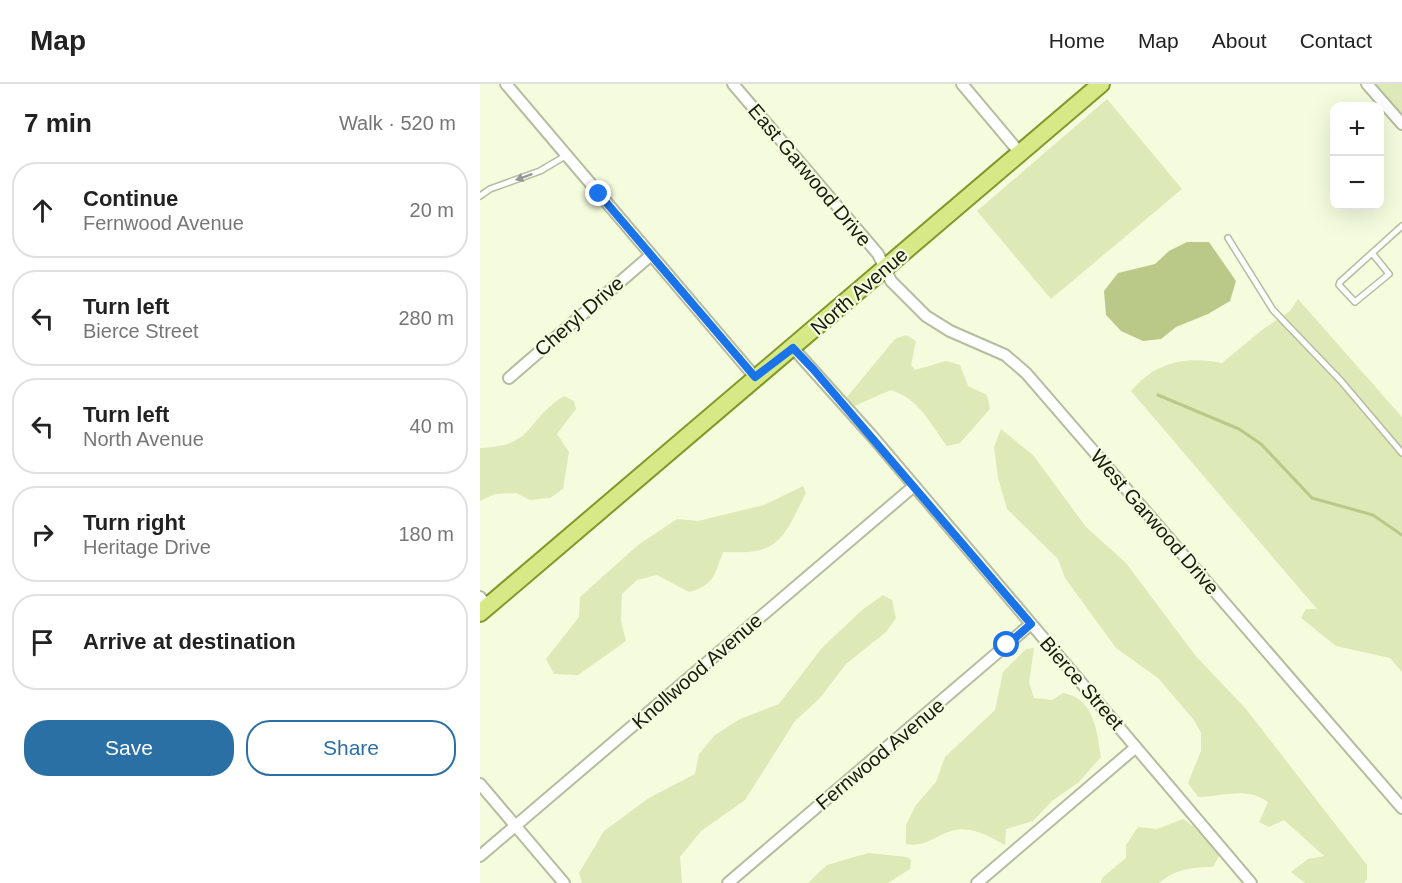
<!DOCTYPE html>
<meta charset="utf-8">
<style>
:root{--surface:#fff;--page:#f6f6f6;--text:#222;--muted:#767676;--line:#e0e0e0;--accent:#2b70a5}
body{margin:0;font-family:Arial,sans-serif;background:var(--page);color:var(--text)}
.controls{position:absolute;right:18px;top:18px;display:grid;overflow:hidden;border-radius:12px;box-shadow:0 6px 24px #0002}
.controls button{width:54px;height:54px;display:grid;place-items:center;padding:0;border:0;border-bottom:2px solid var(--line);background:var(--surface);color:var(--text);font:30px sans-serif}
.stop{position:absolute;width:18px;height:18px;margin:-14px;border:4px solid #1a73e8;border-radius:50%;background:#fff}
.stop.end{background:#1a73e8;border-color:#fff;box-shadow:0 2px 6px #0008}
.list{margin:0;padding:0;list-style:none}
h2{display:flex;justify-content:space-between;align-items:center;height:78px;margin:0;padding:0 24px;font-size:26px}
h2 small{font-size:20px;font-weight:400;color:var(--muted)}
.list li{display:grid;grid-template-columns:39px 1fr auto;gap:18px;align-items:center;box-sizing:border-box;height:96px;margin:0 12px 12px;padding:0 12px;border:2px solid var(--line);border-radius:24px}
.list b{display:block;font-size:22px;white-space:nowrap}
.list p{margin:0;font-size:20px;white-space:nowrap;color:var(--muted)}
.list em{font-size:20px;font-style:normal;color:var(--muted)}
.actions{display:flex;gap:12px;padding:18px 24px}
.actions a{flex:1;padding:14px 0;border:2px solid var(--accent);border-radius:24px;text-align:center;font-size:21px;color:var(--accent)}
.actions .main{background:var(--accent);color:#fff}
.icon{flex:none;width:33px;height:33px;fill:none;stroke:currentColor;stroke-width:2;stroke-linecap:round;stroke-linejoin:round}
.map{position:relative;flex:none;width:922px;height:799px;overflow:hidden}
header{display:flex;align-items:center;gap:36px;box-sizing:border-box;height:84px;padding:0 30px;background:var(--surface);border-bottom:2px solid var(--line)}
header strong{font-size:28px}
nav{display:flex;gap:33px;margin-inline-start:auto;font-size:21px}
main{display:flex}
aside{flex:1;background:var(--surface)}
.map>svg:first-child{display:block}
.green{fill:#dde9b7}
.water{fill:#bac988}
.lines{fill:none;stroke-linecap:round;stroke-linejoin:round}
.stream{stroke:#bac988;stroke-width:3}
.service-casing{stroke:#b5bc9f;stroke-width:8}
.minor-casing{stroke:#b5bc9f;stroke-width:14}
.primary-casing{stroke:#839629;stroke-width:20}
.service{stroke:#fff;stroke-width:5}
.minor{stroke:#fff;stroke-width:10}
.primary{stroke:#d7e887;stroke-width:16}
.oneway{fill:#979893}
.route{stroke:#1a73e8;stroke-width:8}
.labels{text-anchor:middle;stroke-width:4.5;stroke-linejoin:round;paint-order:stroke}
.street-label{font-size:20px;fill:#171a0f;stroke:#f4fcdd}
</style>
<header>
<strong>Map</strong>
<nav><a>Home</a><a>Map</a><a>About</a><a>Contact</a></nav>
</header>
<main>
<aside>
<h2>7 min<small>Walk · 520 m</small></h2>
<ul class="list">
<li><svg class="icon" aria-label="ahead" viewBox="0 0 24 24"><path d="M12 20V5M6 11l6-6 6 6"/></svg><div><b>Continue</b><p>Fernwood Avenue</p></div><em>20 m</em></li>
<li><svg class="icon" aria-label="left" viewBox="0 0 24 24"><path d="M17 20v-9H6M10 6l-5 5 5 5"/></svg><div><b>Turn left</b><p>Bierce Street</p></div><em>280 m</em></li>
<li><svg class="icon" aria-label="left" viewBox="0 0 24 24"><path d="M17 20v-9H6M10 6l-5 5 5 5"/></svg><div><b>Turn left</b><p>North Avenue</p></div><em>40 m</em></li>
<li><svg class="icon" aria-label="right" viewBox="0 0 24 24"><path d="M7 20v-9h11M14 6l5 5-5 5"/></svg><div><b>Turn right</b><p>Heritage Drive</p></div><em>180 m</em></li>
<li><svg class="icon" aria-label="arrive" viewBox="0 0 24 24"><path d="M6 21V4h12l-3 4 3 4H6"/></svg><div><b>Arrive at destination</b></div></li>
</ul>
<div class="actions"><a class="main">Save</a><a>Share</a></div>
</aside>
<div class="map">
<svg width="922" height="799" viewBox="0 0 922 799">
<rect width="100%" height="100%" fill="#f4fcdd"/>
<path class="green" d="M892,0H922V35Z
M627,15L702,105L571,215L497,127Z
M818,215L922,333V588L910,574L856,562L821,534L826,525H837L651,307C676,278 705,272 742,279L782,246L810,227Z
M426,251L436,257L431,281L435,286L466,277L480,281L488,302L507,311L510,325L480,359L467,362C449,338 440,316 411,306L372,323L367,313L415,255Z
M84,312L94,317L96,325L77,350L89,368L83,405L70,414L50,416L36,409L15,410L0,417V364C56,362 44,337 84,312Z
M521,345L553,371L606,443L646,479L715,571L766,625L887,781V795L884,799H825L811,788L828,775L844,772L804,736L789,743L779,738L788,718C765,702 744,713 718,713L708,699L721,667V649L714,636L678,594L636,564L585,494L578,475L527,425L518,394L514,363Z
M323,402L326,409C302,456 300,471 243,468C234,491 235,501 209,508L177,491L157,496L142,510L141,537L146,557L98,591L74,590L66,575L99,533L100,513L158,461L197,435L218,437L284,421Z
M403,511L412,516L416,534L406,548L366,580L340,614L315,637L265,716L221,747L200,773L202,799H102L99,789L124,747L169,714L215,690L219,670L235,651L260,635L299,620L341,565L382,526Z
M554,564L549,598L554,614L572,616L583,609C614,614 617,647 621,673L599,698L572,717L553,737L526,745L525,761C511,753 492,742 475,746C456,750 447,764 426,760V741L436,721L456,698L465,673L515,626L523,588L546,565Z
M703,735L713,742L740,770L733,783C712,783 696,785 679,799H621L622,794L646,774V761L658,743L677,745Z
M388,769L427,773L431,776L430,785L408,799H328L347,781Z"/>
<path class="water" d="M707,158H729L756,197L750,217L728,230L696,243L681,255L663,257L641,247L626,231L624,207L638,189L675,180L689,167Z"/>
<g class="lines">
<path class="stream" d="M678,311L759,345L781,360L832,414L893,431L922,451"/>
<g class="service-casing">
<path id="service" d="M0,112L10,105L60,87L87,71
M748,154L793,226L861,297L922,369
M892,169L909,190L875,218L859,201L860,198L922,142"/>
</g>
<g class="minor-casing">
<path id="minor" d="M26,0L275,293
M253,0L398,170L411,197L446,232L470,247L525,271L546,289L922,724
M482,0L540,69
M887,0L922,40
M313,264L392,352L771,799
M29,294L170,172
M0,513L8,522
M0,700L84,799
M0,772L434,402
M248,799L551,540
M497,799L656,663"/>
</g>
<g class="primary-casing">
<path id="primary" d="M0,529L621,0"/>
</g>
<use href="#service" class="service"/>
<use href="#minor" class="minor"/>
<use href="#primary" class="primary"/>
</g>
<defs><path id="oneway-solid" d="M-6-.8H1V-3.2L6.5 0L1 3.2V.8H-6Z" transform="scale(1.5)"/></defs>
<use class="oneway" href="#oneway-solid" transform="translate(44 93) rotate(160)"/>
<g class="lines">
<path class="route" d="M119,110L275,293L313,264L333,285L551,540L527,561"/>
</g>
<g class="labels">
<g class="street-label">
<text transform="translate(330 91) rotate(50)" y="7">East Garwood Drive</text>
<text transform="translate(379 207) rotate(-41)" y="7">North Avenue</text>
<text transform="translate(99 232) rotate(-41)" y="7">Cheryl Drive</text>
<text transform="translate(675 438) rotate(49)" y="7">West Garwood Drive</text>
<text transform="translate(217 587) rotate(-41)" y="7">Knollwood Avenue</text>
<text transform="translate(602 599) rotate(49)" y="7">Bierce Street</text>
<text transform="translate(400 670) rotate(-40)" y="7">Fernwood Avenue</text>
</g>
</g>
</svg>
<div class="controls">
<button>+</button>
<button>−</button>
</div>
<div class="stop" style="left:527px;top:561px"></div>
<div class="stop end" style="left:119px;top:110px"></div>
</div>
</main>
